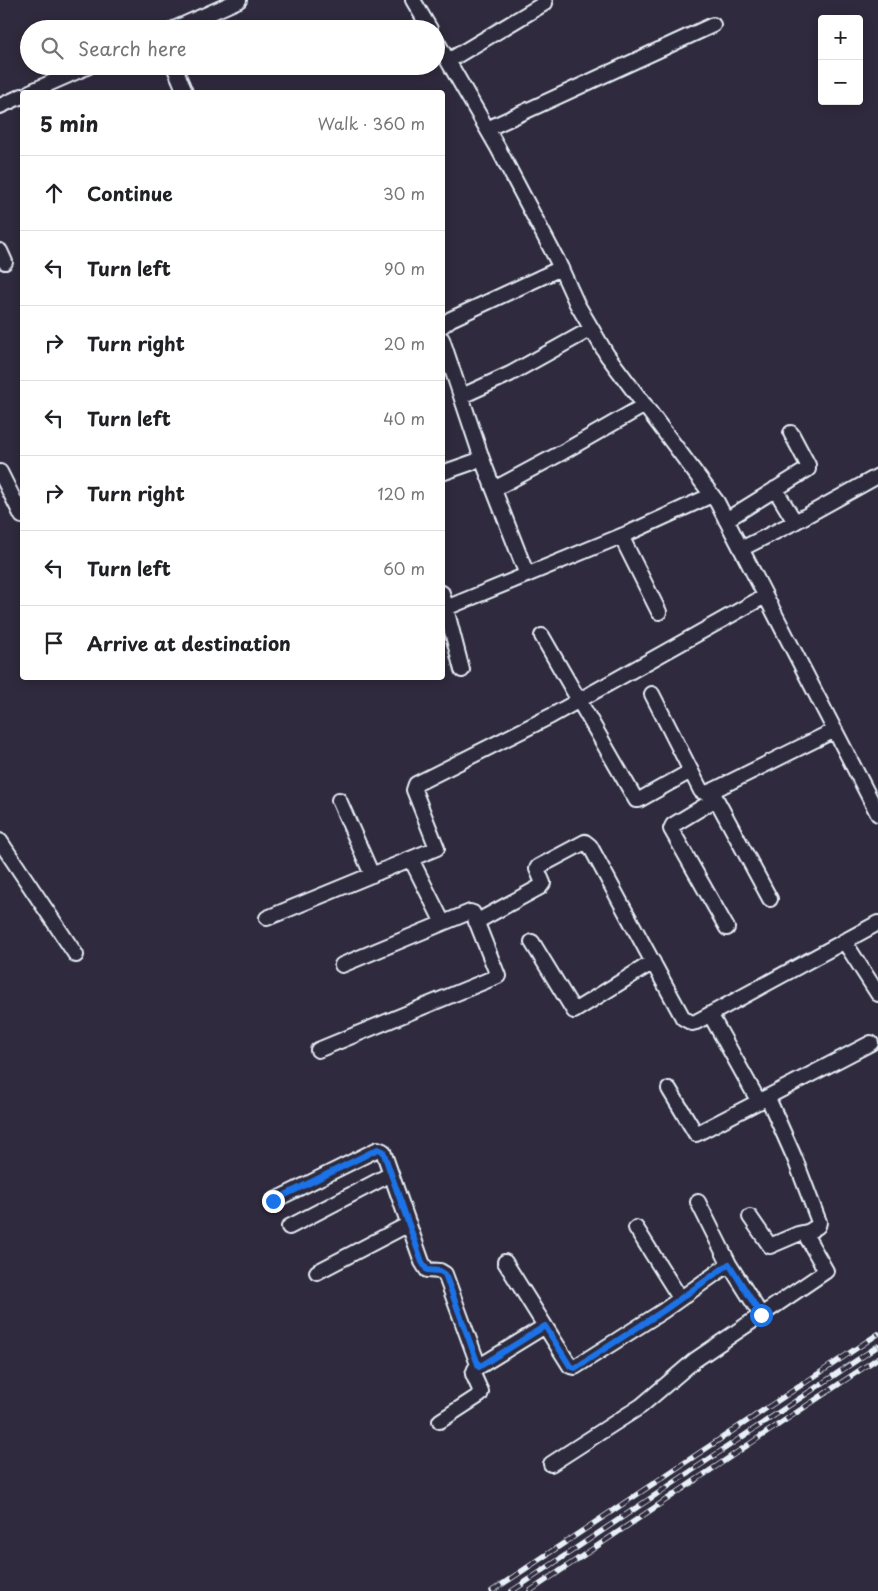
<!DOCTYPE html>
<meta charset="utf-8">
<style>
:root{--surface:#fff;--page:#f6f6f6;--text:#202124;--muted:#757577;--line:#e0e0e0}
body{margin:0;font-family:"Playpen Sans",sans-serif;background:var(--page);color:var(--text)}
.controls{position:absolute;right:15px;top:15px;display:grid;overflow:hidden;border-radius:5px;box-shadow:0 2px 12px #0003}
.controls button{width:45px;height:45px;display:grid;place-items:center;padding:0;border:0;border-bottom:1px solid var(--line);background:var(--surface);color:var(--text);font:25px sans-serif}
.stop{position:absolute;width:15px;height:15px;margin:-11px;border:4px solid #1a73e8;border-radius:50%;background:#fff}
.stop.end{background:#1a73e8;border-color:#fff;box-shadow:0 1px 5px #0008}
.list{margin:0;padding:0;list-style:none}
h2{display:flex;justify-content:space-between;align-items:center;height:65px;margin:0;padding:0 20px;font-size:21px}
h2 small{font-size:16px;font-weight:400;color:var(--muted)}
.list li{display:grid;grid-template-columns:32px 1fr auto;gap:15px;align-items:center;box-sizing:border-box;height:75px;padding:0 20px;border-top:1px solid var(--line)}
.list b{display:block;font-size:19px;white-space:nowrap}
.list em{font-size:16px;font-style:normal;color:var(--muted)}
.icon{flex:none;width:28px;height:28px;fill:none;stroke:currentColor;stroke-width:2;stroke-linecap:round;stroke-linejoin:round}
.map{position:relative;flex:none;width:878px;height:1591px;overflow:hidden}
.search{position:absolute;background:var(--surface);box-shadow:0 2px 12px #0003;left:20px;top:20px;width:425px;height:55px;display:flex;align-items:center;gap:12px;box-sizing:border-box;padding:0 18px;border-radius:28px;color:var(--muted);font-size:19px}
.panel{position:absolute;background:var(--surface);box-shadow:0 2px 12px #0003;left:20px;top:90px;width:425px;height:590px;border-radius:5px}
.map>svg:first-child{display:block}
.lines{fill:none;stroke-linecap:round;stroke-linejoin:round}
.minor-casing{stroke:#e8f1f8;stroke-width:18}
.minor{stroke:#2f2a3d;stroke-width:14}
.rail-casing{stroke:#e8f1f8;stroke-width:5.5}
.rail{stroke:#2f2a3d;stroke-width:4;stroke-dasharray:11;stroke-linecap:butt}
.route{stroke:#1a73e8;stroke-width:6}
</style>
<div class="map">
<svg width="878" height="1591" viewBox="0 0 878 1591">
<rect width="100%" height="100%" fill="#2f2a3d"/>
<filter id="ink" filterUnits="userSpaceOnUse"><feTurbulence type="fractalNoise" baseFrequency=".02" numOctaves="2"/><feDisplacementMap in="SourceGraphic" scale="10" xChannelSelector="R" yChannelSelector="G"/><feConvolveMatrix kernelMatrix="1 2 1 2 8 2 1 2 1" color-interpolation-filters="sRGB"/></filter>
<g filter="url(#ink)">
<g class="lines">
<g class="minor-casing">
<path id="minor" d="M413,0L430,29
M174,29L239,0
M436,40L498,148L557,260L577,304L607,355L717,502L878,814
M448,61L545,3
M174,66L185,92
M30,92L89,66
M0,106L22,96
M487,129L713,25
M0,251L5,262
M442,326L451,319L561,268
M442,339L482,459L527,575
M462,396L510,374L591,329
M0,472L22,516
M442,473L482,459
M494,489L563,452L645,405
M775,489L795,522
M726,520L808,469V465L791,433
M621,536L659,612
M741,549L795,522L878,476
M442,593L462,670
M446,608L631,532L712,495
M542,636L636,800H639L691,771
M652,694L701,791L706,793L714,790
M716,799L673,825L671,829L727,928
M339,800L372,875
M0,841L76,955
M770,899L714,795V790L835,730
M267,918L437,848L414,790L416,784L551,716L765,596
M476,922L540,887L543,883L537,869L538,867L585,842L590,846L683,1018L692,1023L696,1022L878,923
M844,941L878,994
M532,942L574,1011L653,962
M342,965L443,923
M710,1014L759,1102
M318,1050L498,976L473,913L470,912L443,923L411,859
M669,1089L696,1134L871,1043
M273,1201L378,1149L383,1151L422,1262L427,1270L440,1271L445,1274L479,1367
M698,1202L729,1264L761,1315
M750,1217L770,1246L798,1234L807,1232
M289,1227L391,1174
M636,1228L680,1298
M505,1262L570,1366L575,1367L663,1311L729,1264
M317,1272L409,1224
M440,1421L480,1395L481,1392L473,1374L475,1369L545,1326
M551,1464L641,1406L695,1360L826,1271L805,1234L818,1226L819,1222L795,1159L768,1098"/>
</g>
<use href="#minor" class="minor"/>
<g class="rail-casing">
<path id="rail" d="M492,1591L878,1334
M512,1591L878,1346
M530,1591L878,1358"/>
</g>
<use href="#rail" class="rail"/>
</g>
</g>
<g class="lines" filter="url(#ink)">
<path class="route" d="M273,1201L378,1149L383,1151L422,1262L427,1270L440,1271L445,1274L479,1367L545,1326L570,1366L575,1368L663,1311L729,1264L761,1315"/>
</g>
</svg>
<div class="controls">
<button>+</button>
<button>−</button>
</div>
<div class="stop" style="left:761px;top:1315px"></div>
<div class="stop end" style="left:273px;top:1201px"></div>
<div class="search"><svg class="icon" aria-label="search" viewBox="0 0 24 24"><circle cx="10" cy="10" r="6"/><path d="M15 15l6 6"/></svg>Search here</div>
<section class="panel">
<h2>5 min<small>Walk · 360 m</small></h2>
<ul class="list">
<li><svg class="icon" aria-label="ahead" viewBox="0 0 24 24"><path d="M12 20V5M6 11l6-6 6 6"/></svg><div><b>Continue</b></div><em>30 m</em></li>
<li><svg class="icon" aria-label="left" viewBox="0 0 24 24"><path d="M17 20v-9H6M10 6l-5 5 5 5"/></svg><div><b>Turn left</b></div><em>90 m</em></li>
<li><svg class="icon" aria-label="right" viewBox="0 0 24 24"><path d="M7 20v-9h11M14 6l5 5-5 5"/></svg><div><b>Turn right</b></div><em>20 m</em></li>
<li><svg class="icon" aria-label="left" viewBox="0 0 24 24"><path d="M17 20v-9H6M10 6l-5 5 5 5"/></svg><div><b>Turn left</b></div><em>40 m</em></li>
<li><svg class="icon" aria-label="right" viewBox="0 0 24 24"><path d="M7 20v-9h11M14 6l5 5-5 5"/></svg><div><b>Turn right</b></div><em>120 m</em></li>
<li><svg class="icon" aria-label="left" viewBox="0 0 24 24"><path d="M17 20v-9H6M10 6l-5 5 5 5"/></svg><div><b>Turn left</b></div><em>60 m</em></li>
<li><svg class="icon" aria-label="arrive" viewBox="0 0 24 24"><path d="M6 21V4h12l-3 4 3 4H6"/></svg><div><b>Arrive at destination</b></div></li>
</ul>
</section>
</div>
